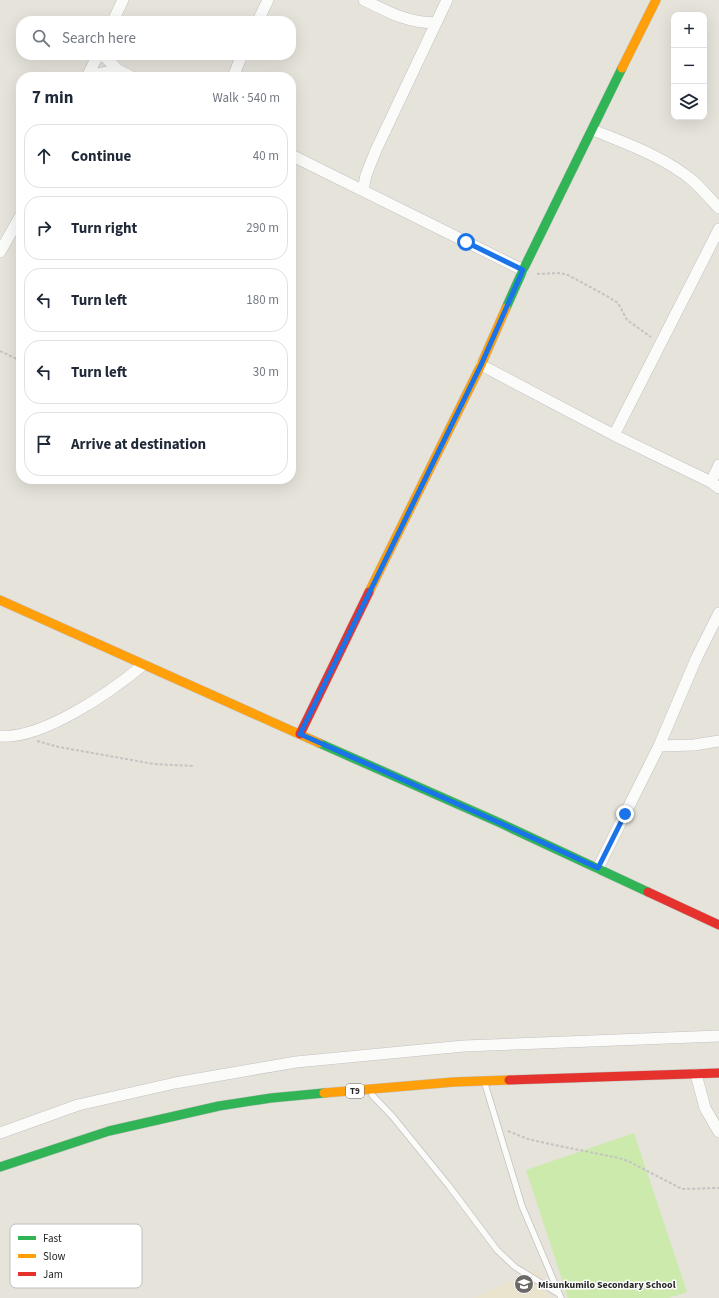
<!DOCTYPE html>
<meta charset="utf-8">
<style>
:root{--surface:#fff;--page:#f6f6f7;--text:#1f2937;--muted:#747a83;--line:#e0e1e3}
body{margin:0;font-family:"Source Sans 3",sans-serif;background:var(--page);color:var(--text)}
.controls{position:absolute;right:12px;top:12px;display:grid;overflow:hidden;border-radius:8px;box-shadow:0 4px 16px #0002}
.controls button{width:36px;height:36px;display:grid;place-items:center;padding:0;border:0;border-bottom:1px solid var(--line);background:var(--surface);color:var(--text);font:20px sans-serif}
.stop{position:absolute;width:12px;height:12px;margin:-9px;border:3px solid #1a73e8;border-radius:50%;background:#fff}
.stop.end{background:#1a73e8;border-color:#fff;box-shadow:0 1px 4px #0008}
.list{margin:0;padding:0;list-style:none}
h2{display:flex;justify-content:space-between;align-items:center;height:52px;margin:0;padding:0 16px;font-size:17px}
h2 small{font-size:13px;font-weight:400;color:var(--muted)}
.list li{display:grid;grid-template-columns:26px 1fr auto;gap:12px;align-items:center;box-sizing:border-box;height:64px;margin:0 8px 8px;padding:0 8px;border:1px solid var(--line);border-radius:16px}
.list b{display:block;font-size:15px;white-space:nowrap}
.list em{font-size:13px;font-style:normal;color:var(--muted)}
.icon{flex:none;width:22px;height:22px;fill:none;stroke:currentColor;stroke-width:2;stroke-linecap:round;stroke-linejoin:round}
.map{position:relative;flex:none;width:719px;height:1298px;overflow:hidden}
.search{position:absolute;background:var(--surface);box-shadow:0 4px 16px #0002;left:16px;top:16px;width:280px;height:44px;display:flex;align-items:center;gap:10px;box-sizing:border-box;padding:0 14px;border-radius:16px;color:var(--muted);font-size:15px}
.panel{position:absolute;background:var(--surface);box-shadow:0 4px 16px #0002;left:16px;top:72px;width:280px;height:412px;border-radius:16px}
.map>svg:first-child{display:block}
.education{fill:#eae4ce}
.pitch{fill:#cdeaad}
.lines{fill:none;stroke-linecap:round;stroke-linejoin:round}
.lane-casing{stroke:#c3c1c1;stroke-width:7}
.street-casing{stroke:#c3c1c1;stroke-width:12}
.fast-casing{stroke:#c3c1c1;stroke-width:10}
.slow-casing{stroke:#c3c1c1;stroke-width:10}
.jam-casing{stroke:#c3c1c1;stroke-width:10}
.path{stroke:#c4c3c2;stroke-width:2;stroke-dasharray:3 2;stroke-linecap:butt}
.lane{stroke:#fbfbfa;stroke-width:5.5}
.street{stroke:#fbfbfa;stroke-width:11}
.fast{stroke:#30b455;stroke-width:9}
.slow{stroke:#ff9f0a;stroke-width:9}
.jam{stroke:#e5322d;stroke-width:9}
.route{stroke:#1a73e8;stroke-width:5}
.labels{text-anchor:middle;stroke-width:3;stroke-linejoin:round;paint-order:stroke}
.shield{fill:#fff;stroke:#686868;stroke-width:1}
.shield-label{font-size:9px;font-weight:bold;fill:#272727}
.poi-label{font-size:10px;font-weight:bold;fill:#272727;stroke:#fff;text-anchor:start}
.key{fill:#fff;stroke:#bebebe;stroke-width:1}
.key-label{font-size:11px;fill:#272727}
</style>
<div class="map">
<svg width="719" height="1298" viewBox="0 0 719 1298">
<rect width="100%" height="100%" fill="#e6e3db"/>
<path class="education" d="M538,1270L549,1298H473Z"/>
<path class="pitch" d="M634,1133L687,1292L669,1298H568L526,1170Z"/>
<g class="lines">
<g class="lane-casing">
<path id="lane" d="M485,1084L522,1206L561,1298
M372,1095L393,1117L449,1186L497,1250L515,1267L559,1294"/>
</g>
<g class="street-casing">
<path id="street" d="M364,0C388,12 408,23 436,23
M113,21L123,0
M258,21L268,0
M103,55L118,70L132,77
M87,76L118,70
M87,77L98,55
M233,77L242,55
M593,130C627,144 665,157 693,181C702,189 710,199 719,208
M291,155L523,270
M363,190L366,175L376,150L447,0
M0,252L21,215
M481,365L614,435L711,482L719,488
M614,435L719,229
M711,482L719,465
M0,736C42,740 112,691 143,665
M659,746L694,745L719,741
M598,868L659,746L696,659L719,613
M696,1074L705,1108L719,1132
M0,1133L78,1105L175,1083L296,1062L464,1046L719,1036"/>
</g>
<g class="fast-casing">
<path id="fast" d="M506,308L523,270L622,68
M319,743L498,822L648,892
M0,1167L109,1131L219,1106L271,1098L324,1093"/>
</g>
<g class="slow-casing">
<path id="slow" d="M622,68L656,0
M369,592L481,365L506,308
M0,600L319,743
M324,1093L454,1082L509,1080"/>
</g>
<g class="jam-casing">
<path id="jam" d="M300,734L369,592
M648,892L719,925
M509,1080L719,1073"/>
</g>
<path class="path" d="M537,274L560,273L568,275L605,295L618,303L627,320L651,337
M0,351L21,361
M37,741L59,747L154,764L193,766
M508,1131L528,1139L545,1143L619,1158L628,1161L682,1189L719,1188"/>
<use href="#lane" class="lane"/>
<use href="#street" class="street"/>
<use href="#fast" class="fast"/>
<use href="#slow" class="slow"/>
<use href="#jam" class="jam"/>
</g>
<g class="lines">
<path class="route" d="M466,242L523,270L481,365L300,734L498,822L598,868L625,814"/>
</g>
<defs>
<g id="school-disc" transform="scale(1)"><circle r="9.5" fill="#6a6966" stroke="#fff"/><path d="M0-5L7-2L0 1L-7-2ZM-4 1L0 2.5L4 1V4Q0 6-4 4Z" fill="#fff"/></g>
</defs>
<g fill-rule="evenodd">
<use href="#school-disc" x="524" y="1284"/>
</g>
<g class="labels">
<rect class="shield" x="346" y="1084" width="18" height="14" rx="3"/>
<g class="shield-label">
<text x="355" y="1094">T9</text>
</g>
<g class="poi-label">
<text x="538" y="1288">Misunkumilo Secondary School</text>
</g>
</g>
<rect x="10" y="1224" width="132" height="64" rx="6" class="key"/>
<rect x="18" y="1236" width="18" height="4" fill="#30b455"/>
<rect x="18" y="1254" width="18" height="4" fill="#ff9f0a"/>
<rect x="18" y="1272" width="18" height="4" fill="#e5322d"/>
<g class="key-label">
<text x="43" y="1242">Fast</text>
<text x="43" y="1260">Slow</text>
<text x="43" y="1278">Jam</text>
</g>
</svg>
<div class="controls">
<button>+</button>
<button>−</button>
<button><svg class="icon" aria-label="layers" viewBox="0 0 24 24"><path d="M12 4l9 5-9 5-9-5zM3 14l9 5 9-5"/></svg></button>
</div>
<div class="stop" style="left:466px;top:242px"></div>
<div class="stop end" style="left:625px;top:814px"></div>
<div class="search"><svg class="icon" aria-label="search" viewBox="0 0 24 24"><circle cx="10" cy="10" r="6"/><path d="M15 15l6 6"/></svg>Search here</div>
<section class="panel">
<h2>7 min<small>Walk · 540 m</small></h2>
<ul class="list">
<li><svg class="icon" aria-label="ahead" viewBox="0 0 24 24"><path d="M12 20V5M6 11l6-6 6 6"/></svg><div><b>Continue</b></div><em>40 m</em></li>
<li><svg class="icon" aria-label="right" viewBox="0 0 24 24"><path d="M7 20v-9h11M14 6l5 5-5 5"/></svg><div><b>Turn right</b></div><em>290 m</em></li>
<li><svg class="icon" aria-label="left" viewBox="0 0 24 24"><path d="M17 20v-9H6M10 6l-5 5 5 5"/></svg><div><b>Turn left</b></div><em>180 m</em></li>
<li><svg class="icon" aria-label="left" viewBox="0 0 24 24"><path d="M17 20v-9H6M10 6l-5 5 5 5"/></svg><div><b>Turn left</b></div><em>30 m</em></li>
<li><svg class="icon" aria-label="arrive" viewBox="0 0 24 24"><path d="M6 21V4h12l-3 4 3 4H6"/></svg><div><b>Arrive at destination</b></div></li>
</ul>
</section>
</div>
